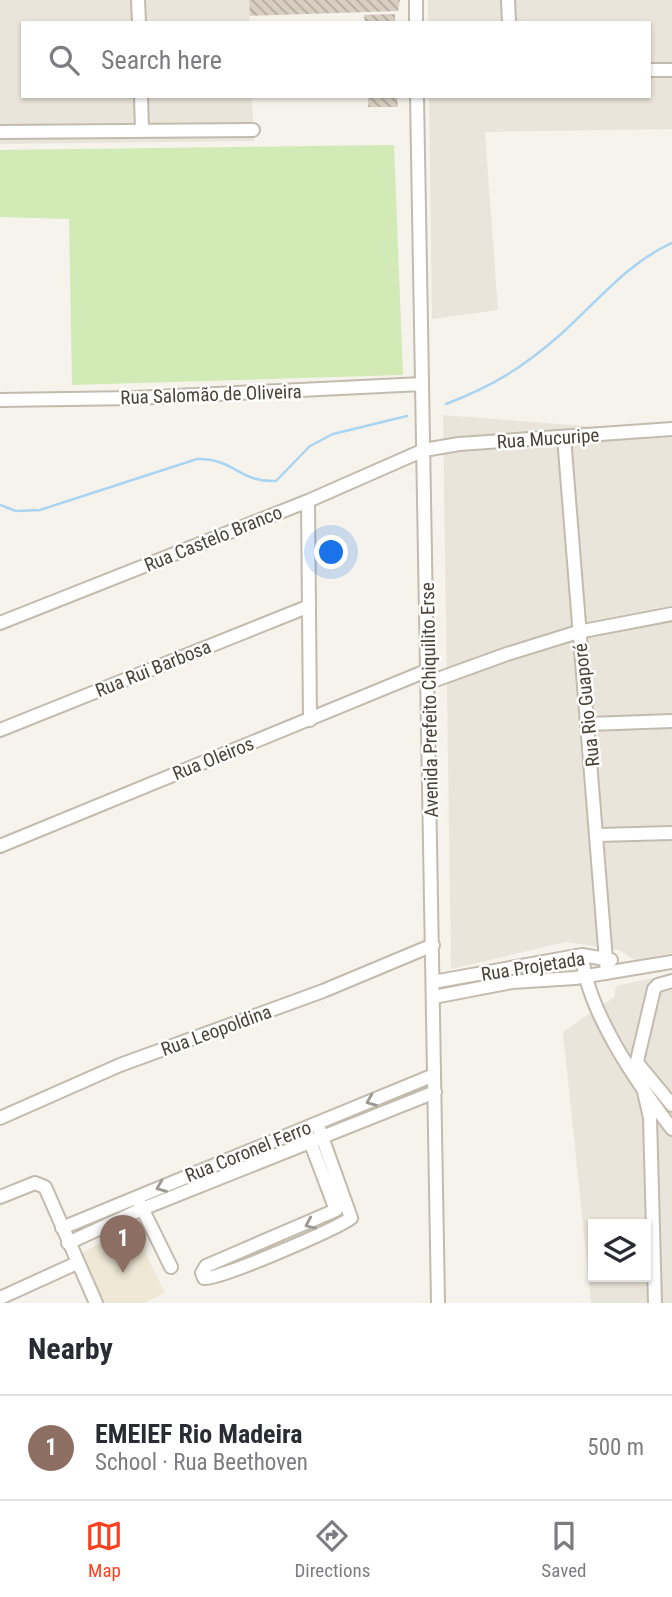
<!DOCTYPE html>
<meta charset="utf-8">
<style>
:root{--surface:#fff;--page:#f2f2f3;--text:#2b2b33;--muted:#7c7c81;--line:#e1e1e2;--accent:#fc3f1d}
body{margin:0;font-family:"Roboto Condensed",sans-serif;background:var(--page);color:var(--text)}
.controls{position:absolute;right:21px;bottom:21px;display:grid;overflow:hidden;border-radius:0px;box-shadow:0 2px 5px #0004}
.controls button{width:63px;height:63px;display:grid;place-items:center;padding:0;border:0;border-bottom:2px solid var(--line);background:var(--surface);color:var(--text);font:35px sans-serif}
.you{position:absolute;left:332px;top:553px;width:24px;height:24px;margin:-18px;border:5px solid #fff;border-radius:50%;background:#1a73e8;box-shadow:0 0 0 10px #1a73e833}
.badge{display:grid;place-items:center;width:46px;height:46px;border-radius:50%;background:var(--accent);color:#fff;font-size:23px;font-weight:700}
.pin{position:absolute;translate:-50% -58px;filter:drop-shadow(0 2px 4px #0008)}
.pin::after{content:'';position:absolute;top:37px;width:24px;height:21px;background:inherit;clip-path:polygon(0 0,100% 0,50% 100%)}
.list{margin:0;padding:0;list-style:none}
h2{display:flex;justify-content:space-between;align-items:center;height:91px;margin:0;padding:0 28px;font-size:30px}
h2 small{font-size:23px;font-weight:400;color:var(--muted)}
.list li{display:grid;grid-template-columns:46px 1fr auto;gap:21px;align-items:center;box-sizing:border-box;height:105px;padding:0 28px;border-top:2px solid var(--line)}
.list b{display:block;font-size:26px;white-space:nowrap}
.list p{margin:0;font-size:23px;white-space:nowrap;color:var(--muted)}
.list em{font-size:23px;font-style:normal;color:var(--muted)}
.icon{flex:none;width:38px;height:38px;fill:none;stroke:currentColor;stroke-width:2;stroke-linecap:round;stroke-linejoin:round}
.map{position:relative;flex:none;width:672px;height:1303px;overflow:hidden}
.search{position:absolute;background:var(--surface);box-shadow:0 2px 5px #0004;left:21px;right:21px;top:21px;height:77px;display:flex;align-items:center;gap:18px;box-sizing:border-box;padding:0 24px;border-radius:0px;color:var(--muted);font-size:26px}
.sheet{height:196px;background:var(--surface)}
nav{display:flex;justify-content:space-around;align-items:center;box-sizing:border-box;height:98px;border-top:2px solid var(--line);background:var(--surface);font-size:19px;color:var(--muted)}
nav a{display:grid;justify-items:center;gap:4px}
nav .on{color:var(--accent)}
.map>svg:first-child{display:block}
.residential{fill:#eae5da;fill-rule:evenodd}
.education{fill:#efe8d6}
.grass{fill:#d2eab5}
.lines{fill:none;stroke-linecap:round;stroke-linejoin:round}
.stream{stroke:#a9d4f2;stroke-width:2.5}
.building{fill:url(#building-back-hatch)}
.minor-casing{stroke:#c2bbae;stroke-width:16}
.minor{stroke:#fff;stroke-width:12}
.oneway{stroke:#9c9892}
.labels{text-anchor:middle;stroke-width:5;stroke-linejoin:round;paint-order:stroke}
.street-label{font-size:19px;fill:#4b4439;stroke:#fff}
</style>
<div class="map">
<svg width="672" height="1303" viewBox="0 0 672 1303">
<defs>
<pattern id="building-back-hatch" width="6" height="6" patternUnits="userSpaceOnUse" patternTransform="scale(1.75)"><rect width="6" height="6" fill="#d8cfc1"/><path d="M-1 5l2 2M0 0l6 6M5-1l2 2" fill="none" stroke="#b1aa9e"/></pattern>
</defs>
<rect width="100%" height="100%" fill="#f6f3ec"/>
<path class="residential" d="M0,0H249L250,23H23V96H252L254,141L0,144Z
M428,0H672V129L485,132L498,310L432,319L429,96H649V23H428Z
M443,415L672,433V953L635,960L619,950L566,942L451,969Z
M672,974V1303H591L563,1032L614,997L616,986ZM593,1224H646V1277H593Z"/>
<path class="education" d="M134,1228L165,1293L144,1303H104L80,1253Z"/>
<path class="grass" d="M394,145L403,375L72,385L69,219L0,217V150Z"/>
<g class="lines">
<path class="stream" d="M446,404C493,386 522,368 560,335C596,303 627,263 672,243
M0,505L16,511L40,510L197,459C234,458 240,483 276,481L310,446L333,434L407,416"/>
</g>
<path class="building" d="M249,0H400L398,11L250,16Z
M395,14V23H365L364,15Z
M368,96H397L398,107H368Z"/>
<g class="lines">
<g class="minor-casing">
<path id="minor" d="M138,0L139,23
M416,0V23
M508,0L509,23
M649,70H672
M141,96L142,130
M417,96L438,1303
M0,132L253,130
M0,400L135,398L422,384
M564,437L607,973
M308,501L310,720
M0,623L308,501L424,450L459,444L672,429
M427,683L507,654L578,632L672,614
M589,724L672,721
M0,730L307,607
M598,835L672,833
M0,846L426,671
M582,955C587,1012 638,1084 672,1129
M433,982L582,955L611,960
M434,997L512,982L575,978L672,962
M639,1065L672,1105
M0,1118L120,1065L323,991L433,945
M305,1128L336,1210L206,1266L202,1273L204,1278C216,1281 336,1229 351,1218L317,1123
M0,1197L35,1183L45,1187L96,1303
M140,1204L171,1267
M62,1228L434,1075
M68,1243L142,1209L435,1092
M0,1298L77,1263
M655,1303L650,1118L637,1061L654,989L658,985L672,981"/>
</g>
<use href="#minor" class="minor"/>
</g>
<defs><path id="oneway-chevron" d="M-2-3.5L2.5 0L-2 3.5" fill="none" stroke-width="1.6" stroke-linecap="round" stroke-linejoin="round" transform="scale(1.75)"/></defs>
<g class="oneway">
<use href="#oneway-chevron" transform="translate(371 1101) rotate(158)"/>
<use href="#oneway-chevron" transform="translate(161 1187) rotate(158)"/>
<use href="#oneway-chevron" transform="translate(310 1224) rotate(156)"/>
</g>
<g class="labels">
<g class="street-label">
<text transform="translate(211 394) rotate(-2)" y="7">Rua Salomão de Oliveira</text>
<text transform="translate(548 438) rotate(-4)" y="7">Rua Mucuripe</text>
<text transform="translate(213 538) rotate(-22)" y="7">Rua Castelo Branco</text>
<text transform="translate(153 668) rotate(-22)" y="7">Rua Rui Barbosa</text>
<text transform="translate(429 700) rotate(-91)" y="7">Avenida Prefeito Chiquilito Erse</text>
<text transform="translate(586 705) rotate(-96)" y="7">Rua Rio Guaporé</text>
<text transform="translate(213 758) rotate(-22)" y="7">Rua Oleiros</text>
<text transform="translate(533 966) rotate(-9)" y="7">Rua Projetada</text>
<text transform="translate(216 1030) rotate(-20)" y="7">Rua Leopoldina</text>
<text transform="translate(248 1151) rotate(-22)" y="7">Rua Coronel Ferro</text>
</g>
</g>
</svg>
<div class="controls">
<button><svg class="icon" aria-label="layers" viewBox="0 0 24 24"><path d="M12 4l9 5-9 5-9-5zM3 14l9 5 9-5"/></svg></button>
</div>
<div class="you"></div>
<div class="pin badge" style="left:123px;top:1273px;background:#8d6e63">1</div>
<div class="search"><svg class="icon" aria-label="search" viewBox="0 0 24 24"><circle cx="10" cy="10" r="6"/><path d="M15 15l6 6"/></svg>Search here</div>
</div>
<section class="sheet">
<h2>Nearby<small></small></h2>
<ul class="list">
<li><span class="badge" style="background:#8d6e63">1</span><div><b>EMEIEF Rio Madeira</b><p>School · Rua Beethoven</p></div><em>500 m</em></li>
</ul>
</section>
<nav>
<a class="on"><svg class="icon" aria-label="map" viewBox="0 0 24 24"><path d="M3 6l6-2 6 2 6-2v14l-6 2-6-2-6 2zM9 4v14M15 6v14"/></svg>Map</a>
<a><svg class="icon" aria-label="directions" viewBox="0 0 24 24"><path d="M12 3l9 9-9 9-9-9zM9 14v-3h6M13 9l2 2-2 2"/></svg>Directions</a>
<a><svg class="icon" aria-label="saved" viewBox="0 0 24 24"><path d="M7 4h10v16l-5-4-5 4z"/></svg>Saved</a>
</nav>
